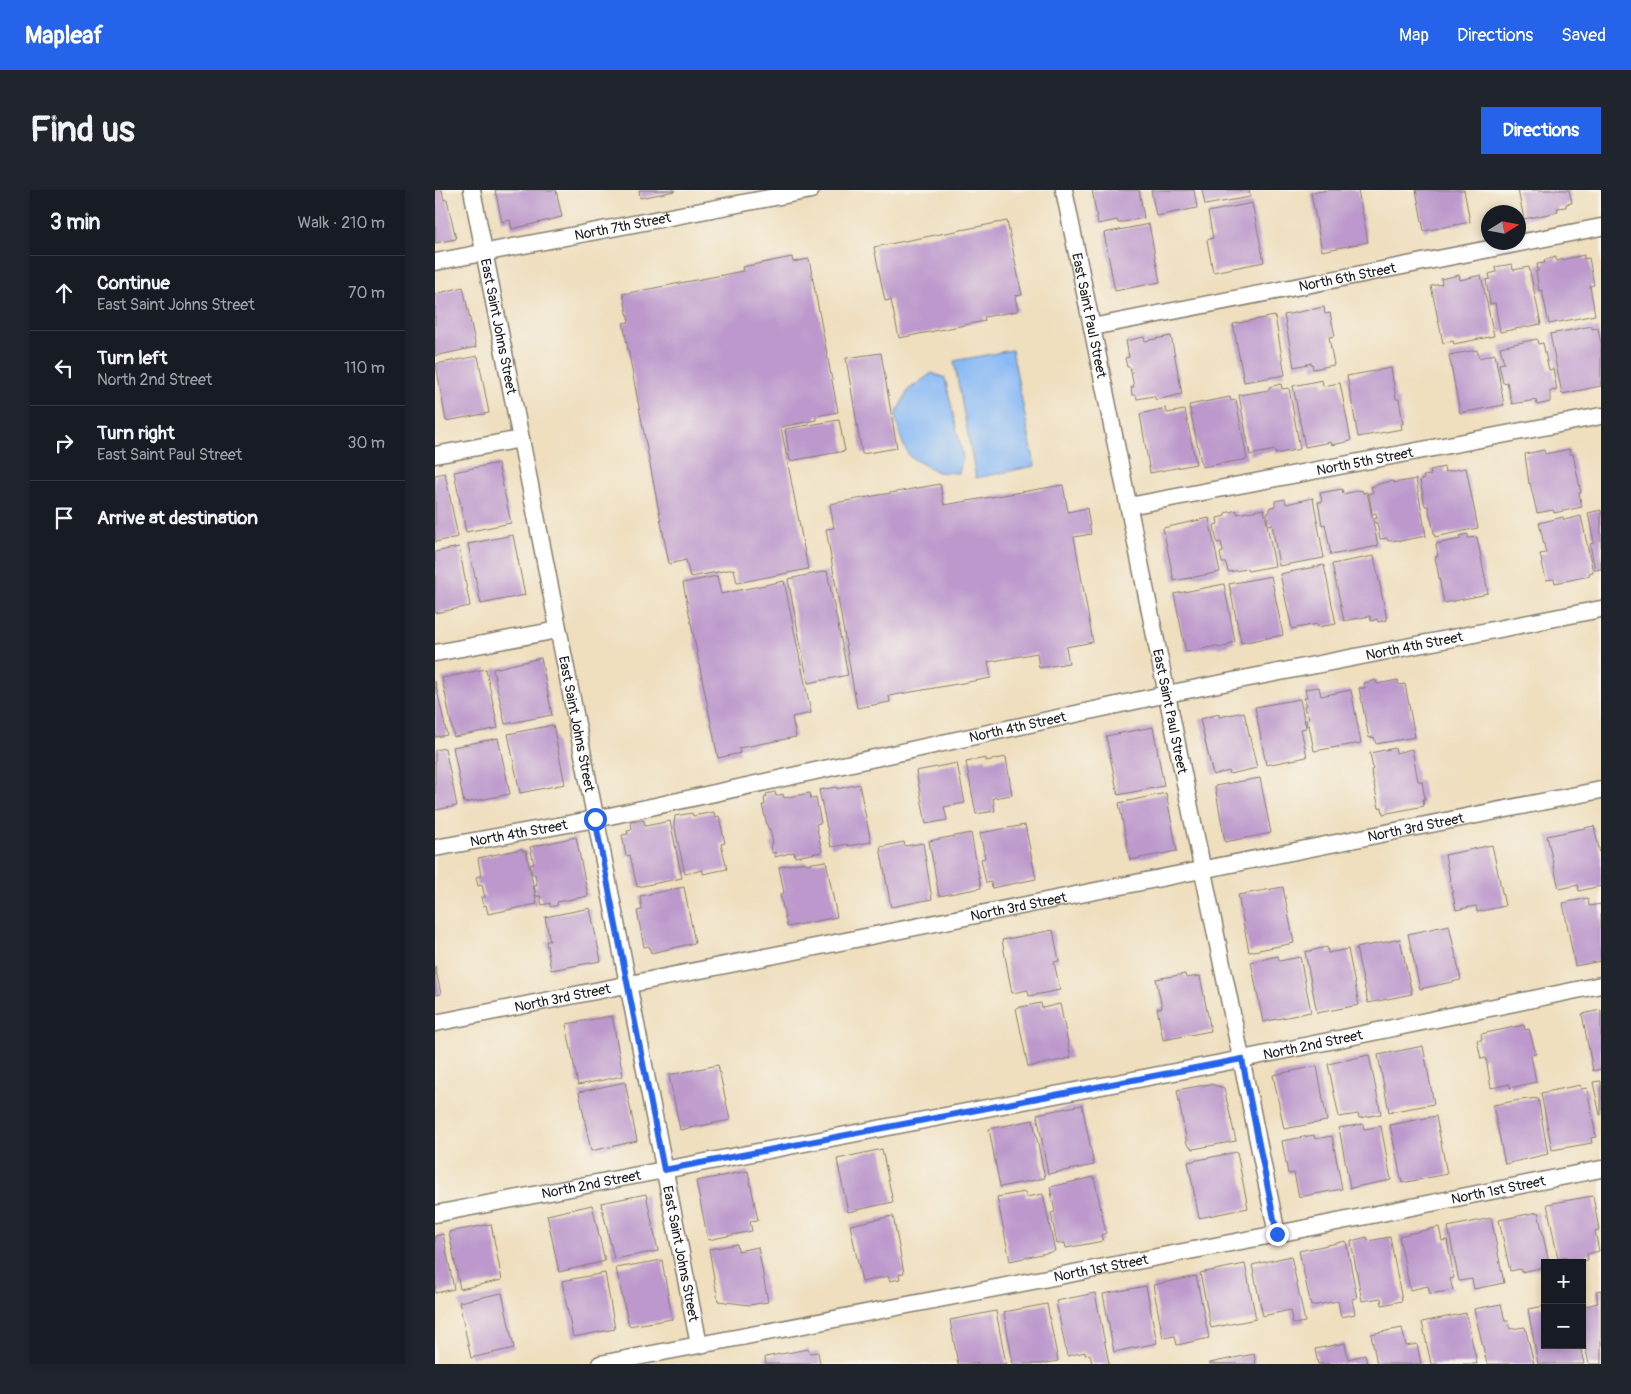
<!DOCTYPE html>
<meta charset="utf-8">
<style>
:root{--surface:#171b24;--page:#20242c;--text:#f1f3f6;--muted:#9ea1a6;--line:#363941;--accent:#2563eb}
body{margin:0;font-family:Pangolin,sans-serif;background:var(--page);color:var(--text)}
.controls{position:absolute;right:15px;bottom:15px;display:grid;overflow:hidden;border-radius:0px;box-shadow:0 2px 8px #0003}
.controls button{width:45px;height:45px;display:grid;place-items:center;padding:0;border:0;border-bottom:1px solid var(--line);background:var(--surface);color:var(--text);font:25px sans-serif}
.compass{position:absolute;left:1046px;top:15px;width:45px;height:45px;border-radius:50%;background:var(--surface);box-shadow:0 2px 8px #0003;rotate:79deg}
.stop{position:absolute;width:15px;height:15px;margin:-11px;border:4px solid #2563eb;border-radius:50%;background:#fff}
.stop.end{background:#2563eb;border-color:#fff;box-shadow:0 1px 5px #0008}
.list{margin:0;padding:0;list-style:none}
h2{display:flex;justify-content:space-between;align-items:center;height:65px;margin:0;padding:0 20px;font-size:21px}
h2 small{font-size:16px;font-weight:400;color:var(--muted)}
.list li{display:grid;grid-template-columns:32px 1fr auto;gap:15px;align-items:center;box-sizing:border-box;height:75px;padding:0 20px;border-top:1px solid var(--line)}
.list b{display:block;font-size:19px;white-space:nowrap}
.list p{margin:0;font-size:16px;white-space:nowrap;color:var(--muted)}
.list em{font-size:16px;font-style:normal;color:var(--muted)}
.icon{flex:none;width:28px;height:28px;fill:none;stroke:currentColor;stroke-width:2;stroke-linecap:round;stroke-linejoin:round}
.map{position:relative;flex:none;width:1166px;height:1174px;overflow:hidden;border-radius:0px}
header{display:flex;align-items:center;gap:30px;box-sizing:border-box;height:70px;padding:0 25px;background:var(--accent);color:#fff}
header strong{font-size:24px}
nav{display:flex;gap:28px;margin-inline-start:auto;font-size:18px}
.intro{display:flex;align-items:center;justify-content:space-between;box-sizing:border-box;height:120px;padding:0 30px}
h1{margin:0;font-size:35px}
.button{padding:12px 22px;border-radius:0px;background:var(--accent);color:#fff;font-size:18px;font-weight:700}
main{display:flex;gap:30px;padding:0 30px}
aside{flex:1;background:var(--surface);border-radius:0px;box-shadow:0 2px 8px #0003}
.map>svg:first-child{display:block}
.water{fill:#89baf5;stroke:#526b88}
.building{fill:#bc98cc}
.lines{fill:none;stroke-linecap:round;stroke-linejoin:round}
.lane-casing{stroke:#867e6e;stroke-width:19}
.lane{stroke:#fff;stroke-width:16}
.route{stroke:#2563eb;stroke-width:6}
.labels{text-anchor:middle;stroke-width:4;stroke-linejoin:round;paint-order:stroke}
.street-label{font-size:14px;fill:#1c1c1c;stroke:#f7f3e8}
</style>
<header>
<strong>Mapleaf</strong>
<nav><a>Map</a><a>Directions</a><a>Saved</a></nav>
</header>
<div class="intro"><h1>Find us</h1><a class="button">Directions</a></div>
<main>
<aside>
<h2>3 min<small>Walk · 210 m</small></h2>
<ul class="list">
<li><svg class="icon" aria-label="ahead" viewBox="0 0 24 24"><path d="M12 20V5M6 11l6-6 6 6"/></svg><div><b>Continue</b><p>East Saint Johns Street</p></div><em>70 m</em></li>
<li><svg class="icon" aria-label="left" viewBox="0 0 24 24"><path d="M17 20v-9H6M10 6l-5 5 5 5"/></svg><div><b>Turn left</b><p>North 2nd Street</p></div><em>110 m</em></li>
<li><svg class="icon" aria-label="right" viewBox="0 0 24 24"><path d="M7 20v-9h11M14 6l5 5-5 5"/></svg><div><b>Turn right</b><p>East Saint Paul Street</p></div><em>30 m</em></li>
<li><svg class="icon" aria-label="arrive" viewBox="0 0 24 24"><path d="M6 21V4h12l-3 4 3 4H6"/></svg><div><b>Arrive at destination</b></div></li>
</ul>
</aside>
<div class="map">
<svg width="1166" height="1174" viewBox="0 0 1166 1174">
<rect width="100%" height="100%" fill="#f7f3e8"/>
<filter id="ink" filterUnits="userSpaceOnUse"><feTurbulence type="fractalNoise" baseFrequency=".02" numOctaves="2"/><feDisplacementMap in="SourceGraphic" scale="10" xChannelSelector="R" yChannelSelector="G"/><feConvolveMatrix kernelMatrix="1 2 1 2 8 2 1 2 1" color-interpolation-filters="sRGB"/></filter>
<filter id="wash" filterUnits="userSpaceOnUse"><feTurbulence type="fractalNoise" baseFrequency=".0096" numOctaves="4" result="noise"/><feDisplacementMap in="SourceGraphic" scale="20" xChannelSelector="R" yChannelSelector="G"/><feGaussianBlur stdDeviation="1.12" result="paint"/><feColorMatrix in="noise" values="0 0 0 0 0 0 0 0 0 0 0 0 0 0 0 0 0 1.4 0 .05"/><feComposite in="paint" operator="in"/></filter>
<g filter="url(#wash)">
<rect width="100%" height="100%" fill="#efdfbf"/>
<path class="water" d="M577,160L600,276L541,288L519,171Z
M497,183L510,188L528,267L524,283L502,282L475,267L468,254L460,226L473,200Z"/>
<g id="blocks">
<path class="building" d="M0,0H7L9,10L12,9L21,49L0,53Z
M60,0H121L127,27L77,39L75,30L67,32Z
M204,0H240V1L205,8Z
M657,0H704L709,28L683,33L682,30L663,34Z
M716,0H759L762,18L721,26Z
M767,0H814L815,7L770,15Z
M894,0H923L933,52L887,61L876,3Z
M981,0H1029L1035,32L989,41Z
M1083,0H1134L1137,13L1131,14V17L1122,18L1123,22L1089,29Z
M817,13L829,72L778,82L772,50L778,48L773,22Z
M572,31L587,105L580,106L583,121L549,127L550,131L464,148L456,110L450,111L439,57Z
M714,34L725,92L680,101L669,43Z
M1149,65V69L1154,68L1159,95L1155,96L1160,125L1114,134L1107,100L1104,101L1101,81H1103L1102,74L1110,73L1109,70L1121,67V71Z
M357,67L358,72L374,69L403,222L381,226V230L346,237L373,379L302,393L299,379L255,387L251,370L234,374L188,133L194,132L188,104L308,81L307,77Z
M1077,74L1078,80L1094,77L1106,134L1065,142L1060,113L1055,114L1051,90L1055,89L1054,84L1061,82L1060,77Z
M1024,85L1025,90L1046,85L1059,146L1019,154L1018,151L1008,153L996,96L1007,94L1006,89Z
M28,97L41,157L0,166V104Z
M889,117L890,124L895,123L900,146L894,147L899,175L878,179L877,173L859,177L849,125Z
M840,126L850,185L809,192L798,134Z
M1157,136V139L1163,138L1166,154V196L1127,204L1115,144Z
M736,146L747,204L721,210L719,206L702,209L701,205H697L696,197H699L695,177H692L690,168L694,167L691,151L709,147L710,151Z
M1102,149L1103,154L1108,153L1114,180L1118,179L1122,200L1115,201V212L1102,215L1101,210L1077,214L1072,192L1068,193L1064,174L1069,173L1065,157Z
M1042,160L1044,168L1060,164L1069,215L1025,223L1014,165Z
M446,163L462,258L427,264L411,168Z
M43,166L54,223L11,231L1,174Z
M956,178L961,209H964L968,234H966L967,239L923,247L912,186Z
M887,190L888,196L905,193L916,251L897,255L896,252L870,257L858,196Z
M846,194L847,199L854,198L865,259L840,264V260L815,265L804,205L834,200V197Z
M795,207L796,211L801,210L812,269L767,277L754,215Z
M731,218L732,223L750,220L761,274L715,283L705,224Z
M404,230L410,261L355,271L350,239Z
M1134,259L1135,264H1138L1146,303H1144L1147,317L1119,323L1118,320L1102,323L1095,293L1094,294L1090,264L1109,260L1110,264Z
M63,273L76,333L31,342L19,282Z
M1009,277L1010,282L1031,278L1043,338L1000,347L993,316H990L985,290L989,289L988,286L996,285L995,280Z
M10,283L23,347L0,352V285Z
M981,289L991,346L965,351V350L953,351L952,348L945,349L942,333H940L939,329L942,328L941,323L937,324L934,303H938L936,297L947,293L958,291L959,293Z
M505,294L509,315L628,295L633,322L652,318L656,344L639,347L658,452L631,457L634,473L604,478L602,463L553,472L556,488L454,506L455,512L422,518L391,339L399,338L395,314Z
M907,299L908,304L927,300L928,303L932,302L943,356L896,365L890,334L887,335L883,312H887L885,303Z
M878,308L889,368L844,376L837,334L833,335L832,323L834,322V318L840,316V311L850,309L851,314Z
M829,319L840,376L813,381L812,379L793,382L791,373H787L785,363L788,362L786,352L782,353L779,335L783,334L782,328L790,326V323L802,320V324Z
M1166,320V379L1160,380L1155,354L1159,353L1153,323Z
M1146,326L1158,382L1154,383L1155,386L1120,393L1119,389L1111,390L1105,364L1111,363L1104,333L1128,327L1129,330Z
M774,328L785,382L739,391L728,338Z
M1033,344V348L1042,347L1053,403L1048,404V405L1009,413L1000,367L1003,366L1001,354L1026,349L1025,346Z
M78,345L90,405L46,414L33,354Z
M24,357L35,416L0,423V362Z
M939,366L952,430L943,432L942,429L936,431L935,426L909,431L897,374Z
M889,375L901,434L883,437L882,434L857,439L845,384Z
M392,381L413,485L373,493L353,389Z
M282,386L286,404L349,391L376,523L357,527L361,547L304,558L305,563L283,568L248,393Z
M836,386L848,445L806,453L794,394Z
M789,394L800,452L793,454V456L783,458L782,456L751,462L739,404Z
M106,468L117,525L70,534L58,479Z
M51,479L63,538L19,547L7,488Z
M941,490L942,494L963,490L964,495L970,494L980,547L941,554L939,547L934,548L924,498H930L929,493Z
M0,491L12,545L0,547Z
M884,497L886,506L916,500L926,553L879,561L874,535L872,536L871,530L874,529L872,521H870L869,516H871L869,508H872L870,499Z
M865,509L871,538L866,539L872,567L831,575L820,517Z
M809,522L822,578L795,584L794,581L778,585L765,529L784,524V527Z
M118,535L130,594L85,603L73,544Z
M718,537L729,596L683,605L671,546Z
M63,548L75,604L29,613L18,557Z
M10,558L22,616L0,620V560Z
M960,558L961,563L977,559L983,591H987L990,609H988L989,616L948,624L947,617L944,618L936,580L938,579L935,563Z
M571,567L577,605L558,608L560,621L541,624L531,572L551,568V571Z
M522,573L530,613L509,617L512,630L491,634L481,581Z
M825,588L836,643L790,652L780,596Z
M424,594L436,652L413,656V654L396,657L384,600L402,597V599Z
M340,602L341,606L348,604L349,608L375,603L376,609L381,608L386,633L381,634L387,662L360,667L359,662L340,667V662L337,663L336,653H338L335,639H333L327,615H330L329,608L332,607L331,604Z
M731,603L742,661L695,670L684,613Z
M279,622L280,627L284,626L290,653L286,654L292,679L268,684V680L250,684L239,634L240,626L257,623L258,626Z
M209,630L210,636L235,631L247,688L202,697L195,665L191,666L187,645L193,644L192,641L197,640L196,632Z
M590,635L601,689L557,698L556,692L551,693L546,669L550,668L545,643Z
M1159,636L1166,668V696L1144,701L1143,695L1124,699L1112,646Z
M536,643L546,698L504,706L494,651Z
M141,647L153,706L122,712L123,715L115,717V713L107,715L105,706H101L99,696H102L100,684H97L95,675L99,674L95,657Z
M469,652L470,656L488,653L497,709L456,717L445,657Z
M1057,655L1070,716L1042,722L1041,716L1021,720L1010,665Z
M87,659V661H91L102,714L53,724L51,715L48,716L46,707H50L47,695L43,696L41,687L46,686L43,668Z
M391,671L402,727L352,737L345,704L349,703L344,677L370,672L371,674Z
M249,697L260,753L216,763L214,756L209,757L202,721L207,720L205,706Z
M848,697L859,753L814,762L803,705Z
M1153,708L1154,716L1166,714V771L1140,776L1128,713Z
M155,718L166,771L116,780L111,751H115L110,727Z
M1014,735L1026,790L985,799L973,744Z
M618,740L624,771L619,772L625,800L594,806L593,800L577,803L567,750Z
M965,749L977,804L933,813L921,758Z
M892,757L893,763L913,759L924,815L882,823L870,762Z
M843,766L844,771L865,767L876,822L828,832L816,772Z
M0,776L6,804L0,805Z
M750,784L751,788L765,786L776,841L728,850L722,818H727L721,789Z
M606,813L607,818L625,814L636,868L593,877L581,818Z
M1166,820V879L1158,881L1147,824Z
M177,826L188,886L143,895L131,834Z
M1089,835L1090,840L1094,839L1101,864L1096,865L1101,892L1075,898V894L1056,898L1051,868L1046,869L1042,850H1047L1046,844Z
M988,856L999,914L954,922L943,865Z
M934,865L946,924L924,928L923,924L904,927L893,874Z
M283,875L295,930L245,940L234,885Z
M882,876L892,931L849,939L838,885Z
M1166,891V925H1165L1158,892Z
M190,892L202,951L156,961L144,902Z
M775,894L789,898L801,951L758,959L752,954L742,900Z
M1145,895L1146,899L1152,898L1161,947L1156,948L1157,953L1117,960L1106,903Z
M1103,908L1113,964L1070,974L1058,915L1085,910Z
M647,915L659,975L613,984L602,924Z
M1001,926L1012,984L967,993L955,935Z
M598,930L610,988L565,997L554,939Z
M928,934L929,939L946,936L956,990L915,998L904,938Z
M879,945L880,949L897,946L907,999L864,1007L859,983L853,984L847,951Z
M447,959L458,1012L413,1022L402,969Z
M802,962L813,1018L764,1028L753,972Z
M313,981L323,1030L315,1031L317,1041L273,1050L261,991Z
M659,987L671,1043L666,1045L668,1051L631,1058L630,1053L622,1054L616,1023L620,1022L615,997Z
M590,1002L591,1007L608,1004L620,1061L575,1071L562,1007Z
M211,1004L223,1061L179,1069L166,1013Z
M1158,1006L1164,1040L1160,1041L1164,1061L1152,1064L1153,1070L1138,1073H1132L1131,1067L1123,1069L1112,1014Z
M157,1015L170,1071L124,1082L112,1025Z
M1103,1022L1114,1073H1110V1077L1086,1082L1085,1079L1075,1081L1064,1030Z
M458,1026L469,1083L464,1084L465,1089L455,1091L453,1086L427,1092L415,1035Z
M1056,1028L1069,1093L1039,1099L1037,1089L1024,1091L1013,1037Z
M56,1034L67,1090L25,1099L14,1042Z
M1004,1037L1007,1051L1012,1050L1019,1088L1015,1089L1018,1100L995,1104L993,1096L975,1100L964,1046Z
M8,1044L19,1099L0,1103V1046Z
M932,1047L933,1051L955,1047L967,1111L947,1115L946,1108L927,1111L916,1051Z
M911,1051L922,1108L917,1109L920,1124L906,1127L903,1111L876,1116L864,1061Z
M302,1054L303,1061L323,1057L333,1112L314,1115L283,1111L274,1059Z
M856,1066L870,1132L858,1134L855,1120L828,1126L817,1075Z
M227,1070L237,1129L194,1136L181,1078Z
M810,1074L821,1129L776,1138L765,1083Z
M170,1083L180,1139L138,1147L127,1091Z
M761,1086L774,1148L742,1155L740,1146L728,1148L718,1095Z
M711,1096L722,1153L679,1162L668,1104Z
M1166,1100V1174H1154L1147,1143V1117L1163,1113L1161,1101Z
M67,1103L79,1158L36,1168L24,1112Z
M660,1103L674,1174H657L655,1164L650,1165V1162L632,1166L621,1111Z
M612,1114L623,1171L607,1174H578L569,1122Z
M1066,1114L1070,1131H1073L1075,1139L1090,1137L1099,1174H1052L1039,1119Z
M1110,1116V1155H1145L1149,1174H1103L1093,1119Z
M561,1121L571,1174H523L515,1130Z
M1031,1123L1042,1174H996L987,1132Z
M967,1138L971,1156L982,1154L986,1174H942L936,1144Z
M910,1153L913,1169L930,1165L932,1174H883L880,1159Z
M373,1159L375,1163L383,1162L385,1174H331L330,1167Z
M819,1164L821,1174H774V1173Z"/>
</g>
</g>
<g filter="url(#ink)">
<use href="#blocks" fill-opacity="0" stroke="#867e6e" stroke-width="1"/>
<g class="lines">
<g class="lane-casing">
<g id="lane">
<path id="s1" d="M37,0L264,1155"/>
<path id="s2" d="M629,0L842,1044"/>
<path id="s3" d="M0,72L376,0"/>
<path id="s4" d="M657,137L1166,37"/>
<path d="M0,265L86,249"/>
<path id="s5" d="M694,316L1166,226"/>
<path d="M0,463L123,440"/>
<path id="s6" d="M0,658L161,629L732,504L1166,419"/>
<path id="s7" d="M0,833L1166,600"/>
<path id="s8" d="M0,1024L807,869L1166,795"/>
<path id="s9" d="M165,1174L842,1044L1166,979"/>
</g>
</g>
<use href="#lane" class="lane"/>
</g>
</g>
<g class="lines" filter="url(#ink)">
<path class="route" d="M160,629L229,980L807,869L842,1044"/>
</g>
<g class="labels">
<g class="street-label">
<text dy="5" stroke="none"><textPath href="#s3" startOffset="191">North 7th Street</textPath></text>
<text dy="5" stroke="none"><textPath href="#s4" startOffset="260">North 6th Street</textPath></text>
<text dy="5" stroke="none"><textPath href="#s2" startOffset="128">East Saint Paul Street</textPath></text>
<text dy="5" stroke="none"><textPath href="#s1" startOffset="139">East Saint Johns Street</textPath></text>
<text dy="5" stroke="none"><textPath href="#s5" startOffset="240">North 5th Street</textPath></text>
<text dy="5" stroke="none"><textPath href="#s6" startOffset="1000">North 4th Street</textPath></text>
<text dy="5" stroke="none"><textPath href="#s2" startOffset="532">East Saint Paul Street</textPath></text>
<text dy="5" stroke="none"><textPath href="#s1" startOffset="544">East Saint Johns Street</textPath></text>
<text dy="5" stroke="none"><textPath href="#s6" startOffset="595">North 4th Street</textPath></text>
<text dy="5" stroke="none"><textPath href="#s7" startOffset="1000">North 3rd Street</textPath></text>
<text dy="5" stroke="none"><textPath href="#s6" startOffset="85">North 4th Street</textPath></text>
<text dy="5" stroke="none"><textPath href="#s7" startOffset="595">North 3rd Street</textPath></text>
<text dy="5" stroke="none"><textPath href="#s7" startOffset="130">North 3rd Street</textPath></text>
<text dy="5" stroke="none"><textPath href="#s8" startOffset="894">North 2nd Street</textPath></text>
<text dy="5" stroke="none"><textPath href="#s8" startOffset="159">North 2nd Street</textPath></text>
<text dy="5" stroke="none"><textPath href="#s9" startOffset="915">North 1st Street</textPath></text>
<text dy="5" stroke="none"><textPath href="#s1" startOffset="1084">East Saint Johns Street</textPath></text>
<text dy="5" stroke="none"><textPath href="#s9" startOffset="510">North 1st Street</textPath></text>
</g>
</g>
</svg>
<div class="controls">
<button>+</button>
<button>−</button>
</div>
<svg class="compass" viewBox="-18 -18 36 36"><path d="M0-13l5 13h-10z" fill="#e53935"/><path d="M0 13l5-13h-10z" fill="#9ea1a6"/></svg>
<div class="stop" style="left:160px;top:629px"></div>
<div class="stop end" style="left:842px;top:1044px"></div>
</div>
</main>
